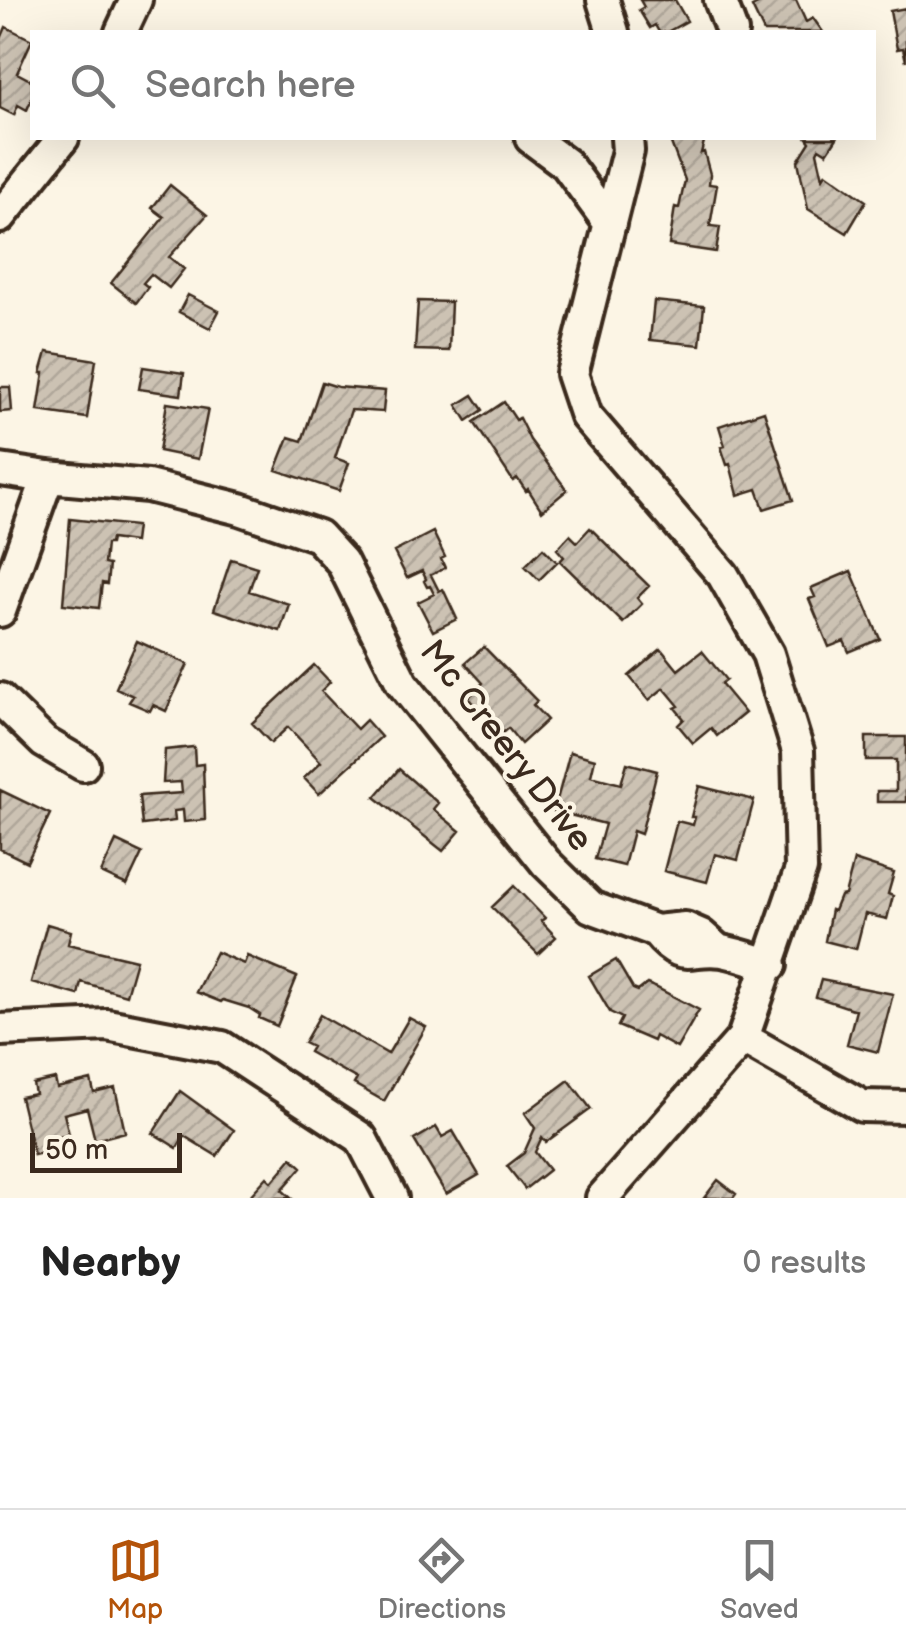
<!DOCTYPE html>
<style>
:root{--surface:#fff;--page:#f6f6f6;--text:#222;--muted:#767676;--line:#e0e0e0;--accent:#b45309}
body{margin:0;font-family:"Balsamiq Sans",sans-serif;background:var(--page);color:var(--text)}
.scale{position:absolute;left:30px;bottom:25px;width:152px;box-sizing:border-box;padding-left:10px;border:5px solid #3b2a1e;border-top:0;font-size:28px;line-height:35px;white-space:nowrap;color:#3b2a1e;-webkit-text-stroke:8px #fcf5e5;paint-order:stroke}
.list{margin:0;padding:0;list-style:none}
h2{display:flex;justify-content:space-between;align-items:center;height:130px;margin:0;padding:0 40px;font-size:42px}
h2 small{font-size:32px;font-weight:400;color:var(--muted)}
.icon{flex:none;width:55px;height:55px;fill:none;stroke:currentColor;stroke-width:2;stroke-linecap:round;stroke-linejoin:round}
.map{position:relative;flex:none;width:906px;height:1198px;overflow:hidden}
.search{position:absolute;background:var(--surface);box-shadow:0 10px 40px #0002;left:30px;right:30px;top:30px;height:110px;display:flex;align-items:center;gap:25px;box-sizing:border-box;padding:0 35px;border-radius:0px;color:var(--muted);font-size:38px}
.sheet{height:310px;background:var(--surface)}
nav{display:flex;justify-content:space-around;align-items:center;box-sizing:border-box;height:140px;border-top:2px solid var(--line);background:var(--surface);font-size:28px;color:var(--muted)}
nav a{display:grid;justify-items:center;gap:5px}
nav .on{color:var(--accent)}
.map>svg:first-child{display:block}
.building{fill:url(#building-hatch);stroke:#3b2a1e;stroke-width:2.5}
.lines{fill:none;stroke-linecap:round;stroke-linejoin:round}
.minor-casing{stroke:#3b2a1e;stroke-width:38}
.minor{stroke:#fcf5e5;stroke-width:30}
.labels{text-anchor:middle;stroke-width:8;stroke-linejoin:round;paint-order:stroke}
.street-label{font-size:35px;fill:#3b2a1e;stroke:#fcf5e5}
</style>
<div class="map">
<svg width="906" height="1198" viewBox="0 0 906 1198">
<defs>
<pattern id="building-hatch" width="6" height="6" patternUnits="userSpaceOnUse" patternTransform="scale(2.5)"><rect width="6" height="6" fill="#ccc2b3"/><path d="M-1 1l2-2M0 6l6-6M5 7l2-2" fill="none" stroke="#b0a79a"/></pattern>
</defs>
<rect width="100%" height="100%" fill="#fcf5e5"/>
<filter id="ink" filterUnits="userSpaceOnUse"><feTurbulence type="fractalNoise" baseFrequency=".01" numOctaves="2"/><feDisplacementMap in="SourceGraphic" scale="20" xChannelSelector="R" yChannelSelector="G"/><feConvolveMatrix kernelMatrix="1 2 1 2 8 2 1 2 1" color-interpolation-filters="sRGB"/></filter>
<g filter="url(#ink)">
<path class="building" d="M640,0H675L687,21L667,32H659L655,25L650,28L639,10L644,7Z
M766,0H796L806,22L813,18L823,32H764L752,7Z
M906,8V61L903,48L897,49L890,11Z
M6,27L32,40L17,73L32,81V98L27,110L18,105L14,115L0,108V41Z
M683,138H705L701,153L704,152L710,174L709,184L717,185L710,226L720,227L716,252L669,245L675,207L679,208L685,180L671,143Z
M807,138H837L827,153L819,148L817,152L823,178L826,173L866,201L847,233L808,209L798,161L810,142Z
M170,185L207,215L169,257L184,269L169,288L151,274L143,283L148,287L136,303L111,283L164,217L152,208Z
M188,295L219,311L210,328L179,312Z
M418,301L451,302L449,351L415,350Z
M654,301L704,306L700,345L650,340Z
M47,352L96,360L87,418L38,411L44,373H41Z
M143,367L184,373L181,395L139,389Z
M322,382L338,387L385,391L383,412L351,410L335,458L349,463L339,491L276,470L289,437L302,441Z
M0,387H10L12,411L0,412Z
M473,395L483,410L467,421L457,405Z
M504,402L516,420L519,418L530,440L567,490L542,511L528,489L526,491L517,478L513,481L474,422Z
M167,403L208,409L198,459L159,451Z
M764,411L793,500L764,509L757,489L738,495L730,464L727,465L721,447L725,446L719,426Z
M70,519L136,526L134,542L111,539L110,544H106L104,564L109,565L107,584L102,583L99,608L63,604Z
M590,528L649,586L637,598L642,604L623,623L560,561L564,557L557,549L570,535L577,542Z
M433,532L445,557L441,559L445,568L431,575L439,591L443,589L457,619L433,631L418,602L434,594L430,586L427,587L424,581L426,579L422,571L407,578L394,552Z
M543,548L557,562L539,580L525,566Z
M231,559L257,567L249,591L289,604L280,631L214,610Z
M851,571L880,639L849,652L844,641L829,647L809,599L815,597L811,588Z
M137,641L188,664L166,711L153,705L150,711L129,702L133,696L116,688Z
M484,647L537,701L533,705L547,720L521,744L508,728L501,734L468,698L483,683L465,663Z
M661,649L678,670L702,651L726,680L721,684L745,713L717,736L711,728L693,743L678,725L684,719L675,708L679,706L664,688L649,700L629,676Z
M314,665L330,682L321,691L357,729L366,720L381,737L319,794L304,778L321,762L288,727L271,743L252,723Z
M866,737H906V802H877V791H896V760H866Z
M194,747L195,765L203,764L205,820L184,822L183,810L174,811L175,821L142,825L139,796L182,793L181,782L163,783L165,750Z
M570,752L595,759L591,776L621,784L627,763L657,771L641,834L633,831L624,866L595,859L605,824L554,811Z
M399,769L438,803L433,809L460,831L443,851L375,797Z
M699,786L754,800L738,860L715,854L707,882L664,871L677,821L693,825L695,817H691Z
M0,790L50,814L27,862L0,849Z
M116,841L142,853L127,885L101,873Z
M854,860L894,873L888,894L893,896L887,919L865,914L856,949L825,941L831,910L834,911L840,896L845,895Z
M514,886L545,918L541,921L556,937L538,954L492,907Z
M47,924L71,931L68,944L136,960L126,995L81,982L78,995L31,982Z
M216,952L244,964L247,956L297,977L277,1026L259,1018L260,1015L249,1008L223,1000L221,1002L196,992Z
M616,960L633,989L638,991L647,984L657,988L699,1010L677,1048L655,1036L653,1041L618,1026L622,1018L610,1012L589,976Z
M821,980L893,994L878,1052L847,1044L856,1010L816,997Z
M320,1015L388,1054L409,1018L426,1027L384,1101L354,1084L357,1079L309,1052L312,1047L304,1043Z
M55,1079L57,1088L91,1080L94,1093L115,1088L125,1132L95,1140L87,1108L64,1114L69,1134L51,1138L54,1150L34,1155L20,1097L35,1094L33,1084Z
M569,1080L591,1109L546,1142L542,1137L535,1152L549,1170L525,1189L507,1166L524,1153L535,1128L525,1113Z
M180,1091L234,1130L217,1156L184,1136L177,1148L153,1133Z
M436,1127L442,1137L453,1131L479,1175L446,1194L414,1140Z
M292,1158L302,1167L282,1190L291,1198H248L267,1177L272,1182Z
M718,1180L736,1194L733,1198H704Z"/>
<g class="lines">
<g class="minor-casing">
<path id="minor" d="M603,0L613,32
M720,0L732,32
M121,32L136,0
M531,138L566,164L610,224
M0,217L63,138
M0,470L48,477L148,486L240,509L318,536L342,562L402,683L546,863L591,907L656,931L685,928L701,935L718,950
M0,611L48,477
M0,699L44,742L83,765
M656,931C683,965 690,946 722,951C739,954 755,960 771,965
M0,1030L107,1025L222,1047L361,1138L392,1198
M743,1038L862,1106L906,1107
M602,1198L743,1038L801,869L798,751L768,654L723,575L586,416L572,374L628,151L627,138"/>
</g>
<use href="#minor" class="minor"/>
</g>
</g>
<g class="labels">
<g class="street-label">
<text transform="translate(507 745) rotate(52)" y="12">Mc Creery Drive</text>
</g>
</g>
</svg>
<div class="scale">50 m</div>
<div class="search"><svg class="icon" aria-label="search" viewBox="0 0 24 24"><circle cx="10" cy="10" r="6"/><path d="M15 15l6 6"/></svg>Search here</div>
</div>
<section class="sheet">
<h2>Nearby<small>0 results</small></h2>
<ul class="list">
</ul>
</section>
<nav>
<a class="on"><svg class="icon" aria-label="map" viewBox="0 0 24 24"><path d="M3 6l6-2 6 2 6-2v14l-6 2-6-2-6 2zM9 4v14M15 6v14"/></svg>Map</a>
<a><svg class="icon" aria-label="directions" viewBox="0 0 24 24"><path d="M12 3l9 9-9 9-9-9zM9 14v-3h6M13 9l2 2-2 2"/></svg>Directions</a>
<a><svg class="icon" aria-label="saved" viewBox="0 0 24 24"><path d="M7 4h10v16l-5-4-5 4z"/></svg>Saved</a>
</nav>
